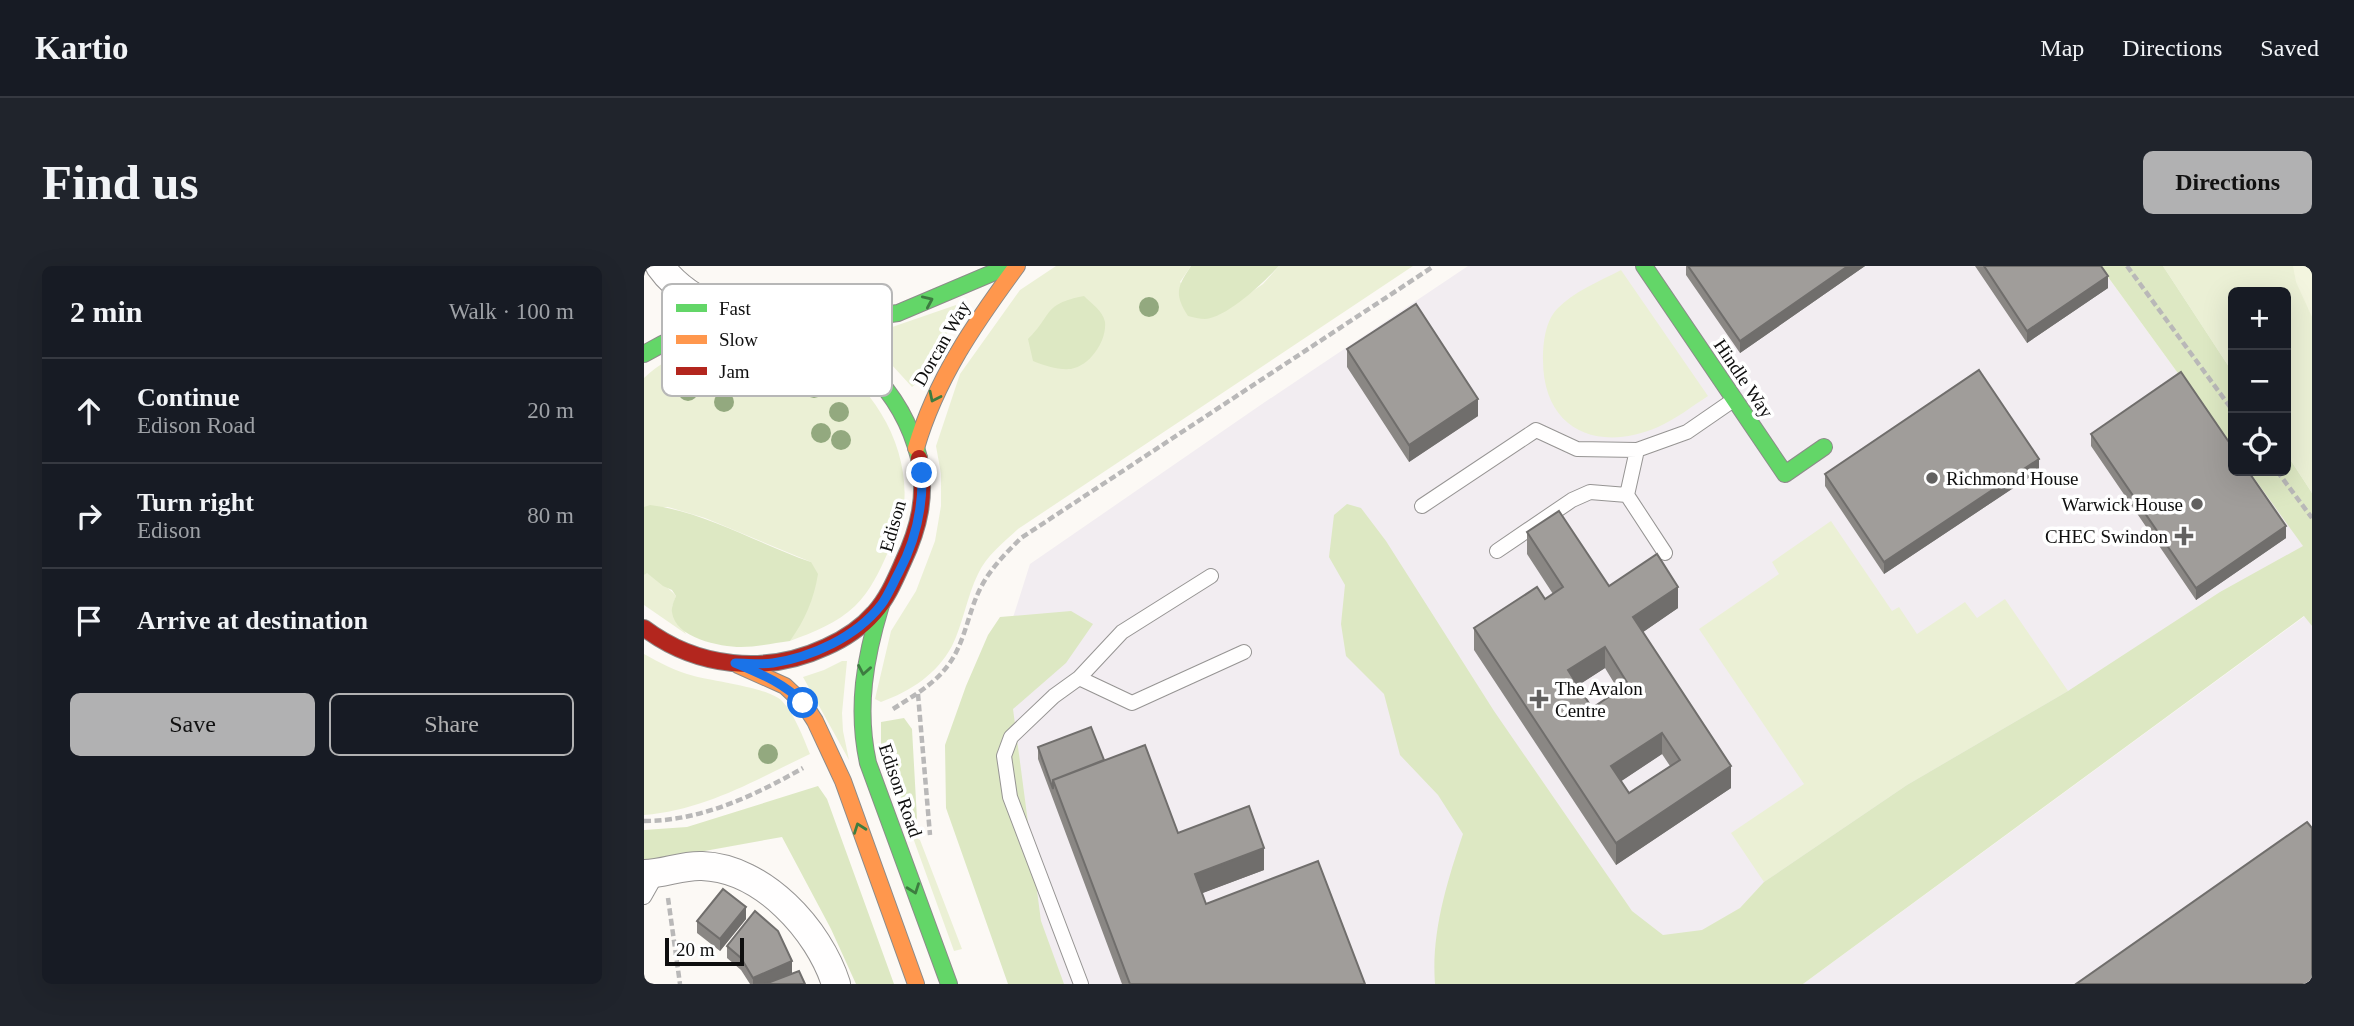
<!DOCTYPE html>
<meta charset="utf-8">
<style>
:root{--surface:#171b24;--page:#20242c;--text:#f1f3f6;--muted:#9ea1a6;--line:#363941;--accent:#b1b1b2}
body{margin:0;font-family:Georgia,serif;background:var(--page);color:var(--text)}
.controls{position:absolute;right:21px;top:21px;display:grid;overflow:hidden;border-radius:10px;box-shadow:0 7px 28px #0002}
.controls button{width:63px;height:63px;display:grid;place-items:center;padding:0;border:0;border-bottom:2px solid var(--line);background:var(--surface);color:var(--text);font:35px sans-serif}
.scale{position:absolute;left:21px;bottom:18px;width:79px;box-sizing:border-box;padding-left:7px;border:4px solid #0f0f0f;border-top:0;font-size:19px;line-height:24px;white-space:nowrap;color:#0f0f0f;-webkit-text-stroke:5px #fff;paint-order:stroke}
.stop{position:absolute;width:21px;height:21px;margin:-16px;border:5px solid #1a73e8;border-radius:50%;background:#fff}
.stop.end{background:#1a73e8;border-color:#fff;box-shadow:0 2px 7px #0008}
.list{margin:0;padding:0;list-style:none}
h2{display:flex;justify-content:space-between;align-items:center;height:91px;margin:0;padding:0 28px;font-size:30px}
h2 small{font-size:23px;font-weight:400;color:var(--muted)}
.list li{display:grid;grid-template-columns:46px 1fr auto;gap:21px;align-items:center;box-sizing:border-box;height:105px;padding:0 28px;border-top:2px solid var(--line)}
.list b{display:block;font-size:26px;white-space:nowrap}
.list p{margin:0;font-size:23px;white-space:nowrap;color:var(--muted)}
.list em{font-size:23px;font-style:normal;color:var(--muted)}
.actions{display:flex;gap:14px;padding:21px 28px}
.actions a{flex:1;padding:16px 0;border:2px solid var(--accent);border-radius:10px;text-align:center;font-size:24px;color:var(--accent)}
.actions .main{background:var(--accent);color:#111}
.icon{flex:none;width:38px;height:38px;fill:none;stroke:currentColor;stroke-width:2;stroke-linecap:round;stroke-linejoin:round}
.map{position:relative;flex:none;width:1668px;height:718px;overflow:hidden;border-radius:10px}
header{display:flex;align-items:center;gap:42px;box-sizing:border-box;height:98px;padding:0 35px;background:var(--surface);border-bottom:2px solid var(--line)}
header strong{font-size:33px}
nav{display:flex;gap:38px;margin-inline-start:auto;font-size:24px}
.intro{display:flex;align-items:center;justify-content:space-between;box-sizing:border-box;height:168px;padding:0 42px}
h1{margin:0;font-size:49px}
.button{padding:18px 32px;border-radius:10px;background:var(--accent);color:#111;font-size:24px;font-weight:700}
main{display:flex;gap:42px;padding:0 42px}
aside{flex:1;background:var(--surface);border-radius:10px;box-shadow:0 7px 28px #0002}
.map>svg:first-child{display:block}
.industrial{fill:#f2edf1}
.green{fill:#ebf0d5}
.forest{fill:#dde8c3}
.pitch{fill:#f3f5df}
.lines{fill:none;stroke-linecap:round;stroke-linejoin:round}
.lane-casing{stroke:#969493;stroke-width:16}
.street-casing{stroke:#969493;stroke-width:30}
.fast-casing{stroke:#8c8b89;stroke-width:18}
.slow-casing{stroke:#8c8b89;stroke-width:18}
.jam-casing{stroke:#8c8b89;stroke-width:18}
.path{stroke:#b9b8b8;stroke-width:4.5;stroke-dasharray:7 3.5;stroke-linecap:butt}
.lane{stroke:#fffefe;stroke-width:14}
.street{stroke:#fffefe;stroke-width:28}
.fast{stroke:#63d668;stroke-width:16}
.slow{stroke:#ff974d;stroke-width:16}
.jam{stroke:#b3261e;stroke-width:16}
.tree{fill:#93a97f}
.wall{fill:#8a8784;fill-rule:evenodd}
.shaded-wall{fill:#706e6c}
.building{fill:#a09d9a;stroke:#706e6c;stroke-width:2;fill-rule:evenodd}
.oneway{stroke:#3d7c40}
.route{stroke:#1a73e8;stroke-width:9}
.poi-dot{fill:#626160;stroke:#fff;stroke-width:2.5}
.labels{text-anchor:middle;stroke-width:7;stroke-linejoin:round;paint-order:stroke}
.street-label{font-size:19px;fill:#0f0f0f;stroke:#fff}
.poi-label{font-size:19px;fill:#0f0f0f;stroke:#fff;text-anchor:start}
.key{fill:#fff;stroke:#b7b7b7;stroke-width:2}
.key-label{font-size:19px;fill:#0f0f0f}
</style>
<header>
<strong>Kartio</strong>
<nav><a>Map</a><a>Directions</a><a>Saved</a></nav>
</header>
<div class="intro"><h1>Find us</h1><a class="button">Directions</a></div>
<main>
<aside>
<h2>2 min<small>Walk · 100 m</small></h2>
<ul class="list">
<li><svg class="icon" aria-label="ahead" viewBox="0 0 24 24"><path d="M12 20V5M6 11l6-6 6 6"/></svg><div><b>Continue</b><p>Edison Road</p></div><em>20 m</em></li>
<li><svg class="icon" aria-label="right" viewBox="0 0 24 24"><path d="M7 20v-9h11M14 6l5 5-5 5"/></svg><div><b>Turn right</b><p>Edison</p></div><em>80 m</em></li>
<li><svg class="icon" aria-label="arrive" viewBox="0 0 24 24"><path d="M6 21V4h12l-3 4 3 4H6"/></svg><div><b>Arrive at destination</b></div></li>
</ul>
<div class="actions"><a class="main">Save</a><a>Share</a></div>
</aside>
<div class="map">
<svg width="1668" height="718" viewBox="0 0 1668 718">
<rect width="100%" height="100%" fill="#fcf9f5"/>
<path class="industrial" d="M824,0H1456L1589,183V205H1605L1668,291L1100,718H392L327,484L386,298L618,138Z
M1661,350L1668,360V718H1159Z"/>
<path class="green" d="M412,0H547L536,16L574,49L619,18L635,0H769L374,263C360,276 342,290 334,308C323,330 319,358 308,380C293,408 267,425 237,436L231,433L247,365L272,325L291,275L297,240V208L292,180L316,108L376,24Z
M1519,0H1668V227L1642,187V26H1589V107Z
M977,4L1064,130C1047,141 1032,153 1014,161C954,187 899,164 899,94C899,77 901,56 913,43C929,26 956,15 977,4Z
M312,39C315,55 282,101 273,117L268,121L225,74V69Z
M113,71C136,74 158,78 179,90C234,121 273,193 257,257C254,267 248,277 244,286C235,306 227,324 211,340C193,357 170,366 146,375L167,296L61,252L24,241H0V112C29,84 73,72 113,71Z
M1187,255L1248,345L1255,341L1273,368L1321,336L1333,352L1361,333L1424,425L1263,519L1120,616L1087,567L1160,518L1055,363L1135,308L1128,296Z
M2,306C9,311 28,324 32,330L28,341L42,368L0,339V309Z
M0,388C16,397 31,405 50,410C69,415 126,422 138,435C151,449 159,471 166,488C111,514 62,544 0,549Z
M198,395H203L198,447L199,465L205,494L159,411L180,404Z
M268,569L276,574L318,683L310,685Z"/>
<path class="forest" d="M547,0H635C620,16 584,51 561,53C556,53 549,51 544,50C530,28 533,21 547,0Z
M1456,0H1519L1589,107V183Z
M440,30C447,37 459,45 461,56C463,75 446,100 427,103C413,104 402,100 389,95L384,73C409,49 398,38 440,30Z
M1642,187L1668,227V360L1660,350L1159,718H791C787,667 803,616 819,568L794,529L756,489L740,428L702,390L697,358L701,319L685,291L690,249L703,238L717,242L742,275L850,445L988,645L1019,669L1058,664L1096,642L1120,616L1263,519L1424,425L1576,326L1659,280L1605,205H1642Z
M6,239C62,246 114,278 167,296L174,308C170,333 161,354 146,375C130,377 113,381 97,381C76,381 31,372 28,346C27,341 30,335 32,330L28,324L19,320L3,307L0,309V241Z
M427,345L449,358L422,397L369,443L397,655L420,718H364L302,542L301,479L322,420L344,369L356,351Z
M260,452L268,463L274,571L268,569L263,547L237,479V456Z
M174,520L183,533L250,718H212L187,663L138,571L0,596V564L43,561Z"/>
<path class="pitch" d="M1649,0H1668V51L1652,16Z"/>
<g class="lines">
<g class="lane-casing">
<path id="lane" d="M993,184L983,229L1021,287
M778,240L892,164L933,183L993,184L1043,166L1088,135
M853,285L928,234L946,226L983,229
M435,412L488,437L600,386
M0,631L13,608
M437,718L366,531L360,490L367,471L410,430L435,412L478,366L567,310"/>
</g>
<g class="street-casing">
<path id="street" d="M16,0C35,27 64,40 94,53
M0,608C20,608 38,599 58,600C119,602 175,664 192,718"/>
</g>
<g class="fast-casing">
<path id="fast" d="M1000,0L1141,208L1180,181
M157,54L210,53L254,47L365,0
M0,88C79,42 158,35 225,104C249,128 267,159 275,192
M237,339C221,392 212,442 224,497L305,718"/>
</g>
<g class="slow-casing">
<path id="slow" d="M272,182C292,113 331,57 373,0
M94,399L141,420L160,438L171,455L199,515L272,718"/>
</g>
<g class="jam-casing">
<path id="jam" d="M0,362C53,402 122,409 182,381C200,373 217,362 230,347C243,333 251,314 259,296C275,262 283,229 275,192"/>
</g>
<path class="path" d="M1483,0L1589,145
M1633,205L1668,252
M274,428L286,569
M249,443C269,430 291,418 305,398C321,376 324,347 336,323C346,303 361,288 377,272L790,0
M0,555C57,555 110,530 159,502
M24,632L36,718"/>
<use href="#lane" class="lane"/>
<use href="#street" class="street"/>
<use href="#fast" class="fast"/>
<use href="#slow" class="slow"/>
<use href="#jam" class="jam"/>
</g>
<g class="tree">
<circle cx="505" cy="41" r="10"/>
<circle cx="170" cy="122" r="10"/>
<circle cx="44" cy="125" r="10"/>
<circle cx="80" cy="136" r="10"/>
<circle cx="195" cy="146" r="10"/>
<circle cx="177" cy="167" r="10"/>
<circle cx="197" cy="174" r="10"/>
<circle cx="124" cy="488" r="10"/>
</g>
<path class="wall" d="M1042,0H1221L1096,87L1042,9Z
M1331,0H1457L1464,22L1383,77Z
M703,83L834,150L765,196L703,101Z
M1447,168L1642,272L1552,334L1447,180Z
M1395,205L1240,308L1181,220V208Z
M883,266L965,320L1034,342L999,366L1087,522L972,599L830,384V362L901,333L909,328L883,288ZM961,402L975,425L948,442L934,419ZM1018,488L1026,500L985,527L977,515Z
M394,481L460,494L534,567L620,604L558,627L562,638L721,718H478L394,493Z
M102,653L76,685L53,667V655Z
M83,680L148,707L134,713L161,718H106L97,704L83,692Z"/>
<path class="shaded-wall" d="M1204,0H1221L1096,87V75Z
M1464,10V22L1383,77V65Z
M834,133V150L765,196V179Z
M1395,193V205L1240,308V296Z
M1642,260V272L1552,334V322Z
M1034,321V342L989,373V351Z
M961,381V402L924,426V404Z
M1018,467V488L967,522V500Z
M1087,500V522L972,599V577Z
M620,582V604L551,630V608Z
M102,641V653L76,685V673Z
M148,695V707L122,718H109V712Z"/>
<path class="building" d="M1044,0H1204L1096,75Z
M1340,0H1457L1464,10L1383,65Z
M772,38L834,133L765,179L703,83Z
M1335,104L1395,193L1240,296L1181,208Z
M1537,106L1589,182V205H1604L1642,260L1552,322L1447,168Z
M915,245L965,320L1013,288L1034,321L989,351L1087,500L972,577L830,362L893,321L901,333L919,321L883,266ZM961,381L984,418L948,442L924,404ZM1018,467L1036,494L985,527L967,500Z
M447,461L460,494L409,514V523L394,481Z
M501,479L534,567L605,540L620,582L551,608L562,638L674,595L721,718H486L409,514Z
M1663,556L1668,562V718H1432Z
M79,623L102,641L76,673L53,655Z
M111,645L134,665L148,695L109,712L97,692L83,680Z
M155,705L161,718H121Z"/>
<defs><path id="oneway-chevron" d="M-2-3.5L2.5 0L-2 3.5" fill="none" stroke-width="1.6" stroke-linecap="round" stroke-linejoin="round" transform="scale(1.75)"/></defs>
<g class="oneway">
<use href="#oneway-chevron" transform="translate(284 35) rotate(-24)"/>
<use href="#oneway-chevron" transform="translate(290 131) rotate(116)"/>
<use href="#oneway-chevron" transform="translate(220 404) rotate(100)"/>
<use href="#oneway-chevron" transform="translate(215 562) rotate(-110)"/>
<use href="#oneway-chevron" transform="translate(270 623) rotate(70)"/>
</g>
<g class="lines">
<path class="route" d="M159,437C140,417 117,408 91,397C104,397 117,399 129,397C168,391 212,371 237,339C244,330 249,317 255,306C272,274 279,243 278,207"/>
</g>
<g class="poi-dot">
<circle cx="1288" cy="212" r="7"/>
<circle cx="1553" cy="238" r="7"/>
<path d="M1536.5 259.5h7v7h7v7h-7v7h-7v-7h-7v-7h7z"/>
<path d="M891.5 422.5h7v7h7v7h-7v7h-7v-7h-7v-7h7z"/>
</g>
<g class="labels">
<g class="street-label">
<text transform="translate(297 77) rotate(-60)" y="7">Dorcan Way</text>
<text transform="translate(1100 112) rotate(56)" y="7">Hindle Way</text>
<text transform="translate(248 260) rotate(-74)" y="7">Edison</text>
<text transform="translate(257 524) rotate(71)" y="7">Edison Road</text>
</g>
<g class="poi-label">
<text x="1302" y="219">Richmond House</text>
<text x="1539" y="245" text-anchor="end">Warwick House</text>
<text x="1524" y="277" text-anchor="end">CHEC Swindon</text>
<text x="911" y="429">The Avalon<tspan x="911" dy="22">Centre</tspan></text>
</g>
</g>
<rect x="18" y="18" width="230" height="112" rx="10" class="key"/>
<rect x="32" y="38" width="31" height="8" fill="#63d668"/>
<rect x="32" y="69" width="31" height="9" fill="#ff974d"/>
<rect x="32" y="101" width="31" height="8" fill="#b3261e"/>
<g class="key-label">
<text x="75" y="49">Fast</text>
<text x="75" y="80">Slow</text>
<text x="75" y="112">Jam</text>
</g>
</svg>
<div class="controls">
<button>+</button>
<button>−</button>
<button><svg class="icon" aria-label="locate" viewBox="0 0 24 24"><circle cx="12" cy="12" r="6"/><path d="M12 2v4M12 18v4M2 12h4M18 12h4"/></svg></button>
</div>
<div class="scale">20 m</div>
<div class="stop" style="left:159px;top:437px"></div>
<div class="stop end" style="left:278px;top:207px"></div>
</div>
</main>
